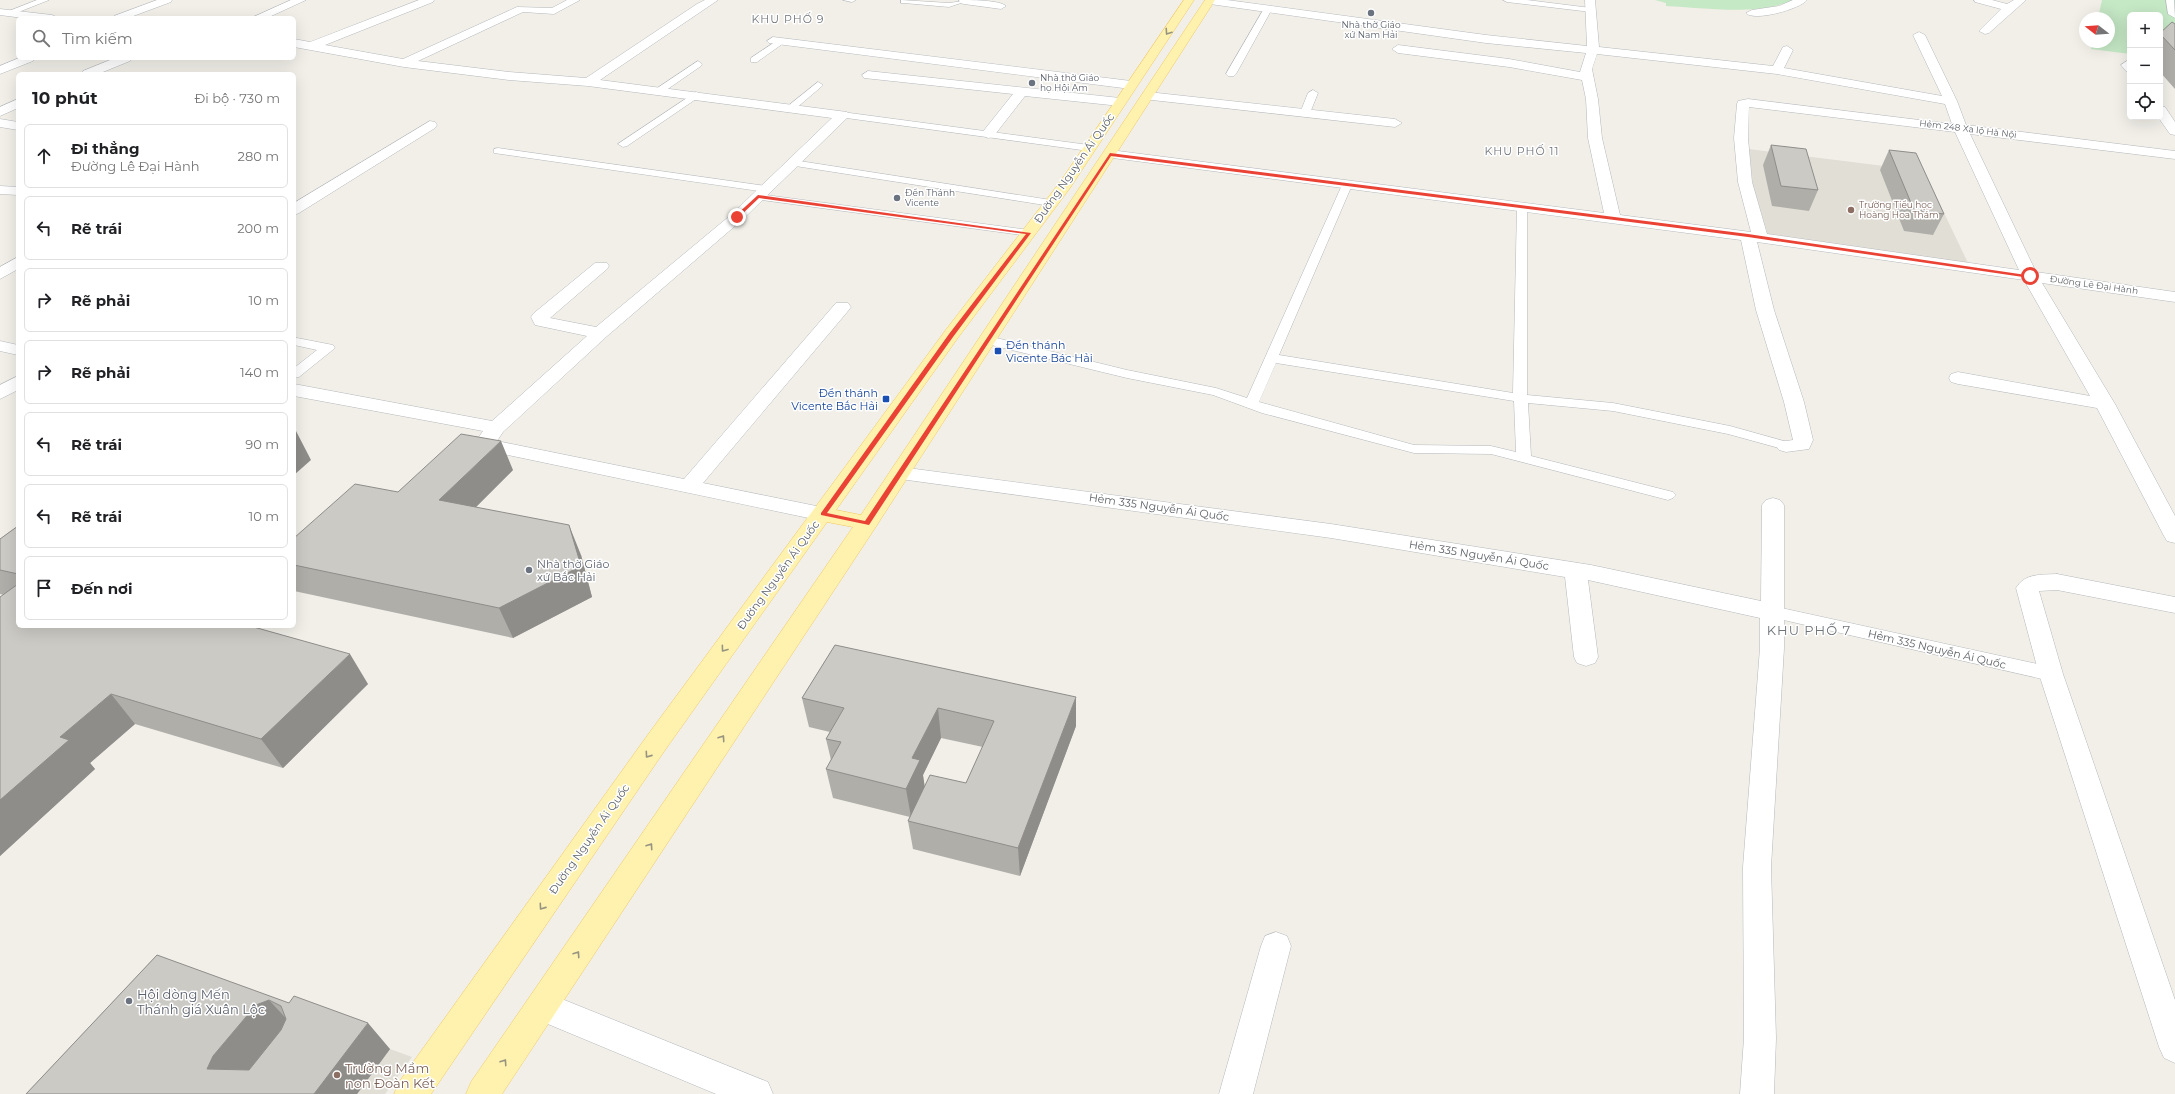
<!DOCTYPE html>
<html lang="vi">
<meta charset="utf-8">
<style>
:root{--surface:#fff;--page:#f2f2f2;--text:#202124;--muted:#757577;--line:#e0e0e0}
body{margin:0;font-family:Montserrat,sans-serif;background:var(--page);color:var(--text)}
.controls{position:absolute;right:12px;top:12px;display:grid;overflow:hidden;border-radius:6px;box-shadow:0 4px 16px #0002}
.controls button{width:36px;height:36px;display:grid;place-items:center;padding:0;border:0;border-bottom:1px solid var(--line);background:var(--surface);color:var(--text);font:20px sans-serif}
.compass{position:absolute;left:2079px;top:12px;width:36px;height:36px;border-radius:50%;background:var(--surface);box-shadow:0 4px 16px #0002;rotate:287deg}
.stop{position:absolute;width:12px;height:12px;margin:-9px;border:3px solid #ea4335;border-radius:50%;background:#fff}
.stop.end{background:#ea4335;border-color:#fff;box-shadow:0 1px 4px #0008}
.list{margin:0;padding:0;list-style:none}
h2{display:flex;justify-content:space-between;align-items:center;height:52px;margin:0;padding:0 16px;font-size:17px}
h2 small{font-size:13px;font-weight:400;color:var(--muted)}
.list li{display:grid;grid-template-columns:26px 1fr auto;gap:12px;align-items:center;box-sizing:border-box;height:64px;margin:0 8px 8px;padding:0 8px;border:1px solid var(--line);border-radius:6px}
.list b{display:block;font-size:15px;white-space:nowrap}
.list p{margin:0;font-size:13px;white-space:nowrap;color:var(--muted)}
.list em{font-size:13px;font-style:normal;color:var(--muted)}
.icon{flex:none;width:22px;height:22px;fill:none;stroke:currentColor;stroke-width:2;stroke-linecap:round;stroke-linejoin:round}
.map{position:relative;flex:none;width:2175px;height:1094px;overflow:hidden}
.search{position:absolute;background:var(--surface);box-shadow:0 4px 16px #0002;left:16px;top:16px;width:280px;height:44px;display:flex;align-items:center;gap:10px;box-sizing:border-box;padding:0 14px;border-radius:6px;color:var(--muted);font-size:15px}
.panel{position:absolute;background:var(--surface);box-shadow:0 4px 16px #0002;left:16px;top:72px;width:280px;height:556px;border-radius:6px}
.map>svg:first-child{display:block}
.education{fill:#e1ded6}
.green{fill:#c5e8c5}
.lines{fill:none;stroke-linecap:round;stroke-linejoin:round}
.service-casing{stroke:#b5b8bc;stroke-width:1}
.minor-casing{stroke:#b5b8bc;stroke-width:1}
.primary-casing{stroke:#f2c960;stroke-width:1}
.service{fill:#fff;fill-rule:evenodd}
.minor{fill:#fff;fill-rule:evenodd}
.primary{fill:#fff2af;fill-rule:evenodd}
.wall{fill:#afaea9;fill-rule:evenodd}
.shaded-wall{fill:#8f8d8a}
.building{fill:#cccac5;stroke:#8f8d8a;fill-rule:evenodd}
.oneway{stroke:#979581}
.route{fill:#ea4335}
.worship-dot{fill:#6b7280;stroke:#fff;stroke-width:1.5}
.education-dot{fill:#8d6e63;stroke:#fff;stroke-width:1.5}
.transit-dot{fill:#1a4fb4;stroke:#fff;stroke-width:1.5}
.labels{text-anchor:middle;stroke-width:3;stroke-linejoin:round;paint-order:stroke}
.far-worship-label{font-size:9px;fill:#5b616d;stroke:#fff;text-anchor:start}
.far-street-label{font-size:9px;fill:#5f6368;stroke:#fff}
.far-education-label{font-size:9px;fill:#785e54;stroke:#fff;text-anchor:start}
.far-quarter-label{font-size:11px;letter-spacing:1px;fill:#70757a;stroke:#fff}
.street-label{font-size:11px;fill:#5f6368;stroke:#fff}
.transit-label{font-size:11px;fill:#164399;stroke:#fff;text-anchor:start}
.worship-label{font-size:11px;fill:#5b616d;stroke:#fff;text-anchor:start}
.quarter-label{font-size:13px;letter-spacing:1px;fill:#70757a;stroke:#fff}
.near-worship-label{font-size:13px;fill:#5b616d;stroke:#fff;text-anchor:start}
.near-education-label{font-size:13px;fill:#785e54;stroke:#fff;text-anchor:start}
</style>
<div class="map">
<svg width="2175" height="1094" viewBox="0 0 2175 1094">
<rect width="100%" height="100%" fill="#f1efe8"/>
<path class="education" d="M1749,149L1924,171L1968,263L1768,235L1753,185Z
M390,1049L412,1057L385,1094H260Z"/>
<path class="green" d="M1655,0H1794C1755,16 1708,8 1666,6V3Z
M2102,0H2175V59L2160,58V15H2130V54L2091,49L2093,42H2109V18H2098Z"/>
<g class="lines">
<g class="service-casing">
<path id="service" d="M37,0H49L11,15L4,13Z
M843,0H856L852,2Z
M901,0L949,3L970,0L949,7L904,3H901Z
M1503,0H1527L1591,8L1595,10L1591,12L1507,2Z
M2166,0H2174L2175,18L2168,14Z
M1265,7L1272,9L1236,74L1234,76H1228L1226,74Z
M778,40L785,42L757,62H751V58Z
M698,61L702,64L701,66L662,93H656V89Z
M818,82L823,85L821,87L794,110H788V106Z
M1313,90L1318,93L1310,113L1308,115H1302L1300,113L1308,93Z
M696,92L699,93V97L627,146L623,147L618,144Z
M842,112L1089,145L1094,148L1089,151L839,117V113Z
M498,148L766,186L771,189L766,192L494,153V149Z
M793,160L1051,200L1056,203L1051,206L789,165V161Z
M1347,182L1352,185L1279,355L1513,393L1517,207L1522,204L1527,207V395L1613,403L1730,426L1791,443L1793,446L1791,449L1786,450L1728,434L1613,411L1528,403L1531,456L1673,492L1676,495L1673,498L1668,500L1491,454L1414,453L1262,413L1213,395L1127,378L983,343L982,340L988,336L1127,370L1216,388L1247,398L1342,185ZM1276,363L1514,401L1516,452L1491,446L1414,445L1259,402Z
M758,194L1029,230L1035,233L1029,236L754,199L753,197Z
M297,338L333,345L335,348L299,377L294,378V368L317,350L294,345V339Z
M1772,606L2051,667L2057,669L2060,674L2057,679L2051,681L1766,616L1764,612L1766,608Z"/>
</g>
<g class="minor-casing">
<path id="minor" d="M157,0H172L171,2L128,18H112L114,16Z
M291,0H306L267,18H251Z
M419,0H434L433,2L325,45L403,59L517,7L552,8L567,0H580L554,14L523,12L418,61L509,72L586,78L697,4L705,0H718L600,80L847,112L849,115L847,118L742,220L606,337L503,432L497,441L684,479L836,303H848L851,307L848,311L703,483L831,509L834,514L831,519L823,521L484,450L477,448L474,444L483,431L294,396V384L492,421L587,336L535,325L531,317L534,313L595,263H607L609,266L607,269L550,318L596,327L732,214L832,118L588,86L509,80L404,67L294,47V39L310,42Z
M959,0C969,0 1000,0 1006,6L1001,9L964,4L960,3Z
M1205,0H1227L1486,35L1587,46L1585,0H1595L1599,47L1773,66L1783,47L1787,46L1793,50L1784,68L1942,96L1913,35L1919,32L1925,35L1957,101L1966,125L2175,151V159L1970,134L2036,272L2175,292V302L2042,283L2115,404L2175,516V543L2167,541L2164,536L2097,408L1958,384L1951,382L1949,378L1951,374L1958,372L2090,396L2024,280L1757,242L1774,310L1804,402L1813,440L1809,449L1786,452L1779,450L1776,446L1779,442L1793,440L1784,402L1756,310L1741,240L1105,157L1103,154L1105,151L1110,150L1604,213L1588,138L1586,99L1582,80L1509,67L1398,53L1392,49L1398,45L1509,59L1580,72L1586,53L1486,43L1210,4L1206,3ZM1597,54L1777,74L1945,104L1952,124L1748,99L1738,101L1737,104L1734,138L1738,182L1751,232L1620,215L1602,138L1598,99L1592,69ZM1749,107L1955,132L2019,270L1767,234L1752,182L1748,138Z
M1793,0H1807C1800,9 1754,22 1746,13L1752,10L1779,6Z
M1974,0H1992L2007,4L2014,0H2026L1989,33L1985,34L1979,31L2001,9L1975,2Z
M0,9L52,15L58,18H23L0,15Z
M773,37L1131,81L1137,85L1131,89L769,43L767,41Z
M19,58H35L33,61L0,74V66Z
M115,58H132L130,61L98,74H81L83,71Z
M2127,61L2130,62V72L2126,71L2121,65Z
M868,71L1120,98L1126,102L1120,106L1025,96L993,137L988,138L981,134L1013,94L864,78L862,75Z
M1148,92L1395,119L1402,123L1395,127L1143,99L1142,96L1143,93Z
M18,99V108L0,116V107Z
M2160,106L2165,107L2175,122V135L2170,134L2158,117H2160Z
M0,119L18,122V130L0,127Z
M430,121L435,122L437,125L435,128L299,213L294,215V203Z
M0,186L18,187V195L0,194Z
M18,257V269L0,279V267Z
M0,341L18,345V355L0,351Z
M18,376V390L0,399V385Z
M900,467L1331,524L1591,565L1761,601L1762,505L1766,500L1773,498L1780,500L1784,505V648L1771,867L1776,1038L1774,1094H1740L1744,1038L1743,867L1760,648V618L1588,580L1598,657L1595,663L1586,666L1577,663L1574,657L1565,577L1331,538L893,478L890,473L893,468Z
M2057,574L2175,597V613L2057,590L2039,591L2063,674L2175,1000V1063L2164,1058L2159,1047L2039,674L2016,588C2025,573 2041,575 2057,574Z
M1276,932L1287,936L1291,946L1253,1094H1219L1261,946L1265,936Z
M542,991L768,1082L773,1094H716L531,1017L526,1006L531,995Z"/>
</g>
<g class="primary-casing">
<path id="primary" d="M1184,0H1194L1070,188L957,339L836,510L861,515L1205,0H1215L875,528L502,1094H466L471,1082L853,527L827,522L665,750L431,1094H394L399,1082L647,736L945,331L1060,182Z"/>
</g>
<use href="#service" class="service"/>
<use href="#minor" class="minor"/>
<use href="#primary" class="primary"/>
</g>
<path class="wall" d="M2175,24V89L2160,72V33Z
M1771,145L1818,190L1809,211L1772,206L1763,165Z
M1889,150L1944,214L1933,235L1904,231L1880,170Z
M513,470L476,507L581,555L592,597L513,638L294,591V538L398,492Z
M18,526V626L368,684L283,768L135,724L90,763L95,769L0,856L4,595L0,594V539Z
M835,645L1076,726L1020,876L913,849L908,821L910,817L833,798L826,769L831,760L826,739L830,732L809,727L802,698ZM941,738L983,747L966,783L924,787L923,775Z
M157,955L390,1049L357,1094H26Z"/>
<path class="shaded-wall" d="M296,431L311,460L294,475V433Z
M501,441L513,470L453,530L439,500Z
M569,525L581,555L592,597L513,638L499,608Z
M350,654L368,684L283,768L261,739Z
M111,694L135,724L90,763L95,769L0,856V800L60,737Z
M1076,697V726L1020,876L1018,848Z
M938,708L941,738L923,775L925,788L911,817L906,789L912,758Z
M269,1000L294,1027L235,1094L207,1069L213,1056L256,1005Z
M368,1023L390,1049L357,1094H314Z"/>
<path class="building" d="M2172,22L2175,24V50L2160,34V33Z
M1771,145L1806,149L1818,190L1781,186Z
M1889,150L1916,153L1944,214L1914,210Z
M461,434L501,441L439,500L569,525L581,566L499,608L294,565V538L355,484L398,492Z
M18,526V574L0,570V539Z
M18,584V626H250L350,654L261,739L111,694L60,737L69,740L0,800V597Z
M835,645L1076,697L1018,848L908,821L930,775L966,783L994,721L938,708L912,758L920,760L906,789L826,769L841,742L826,739L844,708L802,698Z
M157,955L289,1003L294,996L368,1023L314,1094H26ZM269,1000L281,1006L286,1019L281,1030L249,1070L207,1069L213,1056L256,1005Z"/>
<defs><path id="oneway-chevron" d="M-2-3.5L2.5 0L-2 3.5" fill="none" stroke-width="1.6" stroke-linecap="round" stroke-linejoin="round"/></defs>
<g class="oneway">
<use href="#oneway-chevron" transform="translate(1168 32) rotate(124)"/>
<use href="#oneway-chevron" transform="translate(724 649) rotate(126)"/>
<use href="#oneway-chevron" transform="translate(722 738) rotate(-56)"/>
<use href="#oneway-chevron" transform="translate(648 755) rotate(125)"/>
<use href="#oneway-chevron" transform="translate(650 846) rotate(-56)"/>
<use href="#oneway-chevron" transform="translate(542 907) rotate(125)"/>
<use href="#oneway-chevron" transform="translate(577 954) rotate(-56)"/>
<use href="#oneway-chevron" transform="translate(504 1062) rotate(-56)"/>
</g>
<path class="route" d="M1110,153L1748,234L2033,276L2030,278L1748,237L1111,156L869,525L821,515V513L949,334L1026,234L759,198L738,218H735V216L758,195L1031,233L953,337L827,513L865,521Z"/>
<g class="worship-dot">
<circle cx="1371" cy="13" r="4"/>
<circle cx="1032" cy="83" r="4"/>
<circle cx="897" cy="198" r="4"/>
<circle cx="529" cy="570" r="4"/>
<circle cx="129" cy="1001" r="4"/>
</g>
<g class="education-dot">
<circle cx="1851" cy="210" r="4"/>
<circle cx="337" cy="1075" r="4"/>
</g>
<g class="transit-dot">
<rect x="994" y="347" width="8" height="8" rx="2"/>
<rect x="882" y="395" width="8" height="8" rx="2"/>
</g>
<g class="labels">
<g class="far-worship-label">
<text x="1371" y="28" text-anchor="middle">Nhà thờ Giáo<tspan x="1371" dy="10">xứ Nam Hải</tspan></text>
<text x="1040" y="81">Nhà thờ Giáo<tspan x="1040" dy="10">họ Hội Am</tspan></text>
<text x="905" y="196">Đền Thánh<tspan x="905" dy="10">Vicente</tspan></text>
</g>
<g class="far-street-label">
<text transform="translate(1968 129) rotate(7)" y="3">Hẻm 248 Xa lộ Hà Nội</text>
<text transform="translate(2094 285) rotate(8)" y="3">Đường Lê Đại Hành</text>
</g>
<g class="far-education-label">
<text x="1859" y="208">Trường Tiểu học<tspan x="1859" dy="10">Hoàng Hoa Thám</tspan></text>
</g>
<g class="far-quarter-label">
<text x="788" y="23">KHU PHỐ 9</text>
<text x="1522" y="155">KHU PHỐ 11</text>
</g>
<g class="street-label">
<text transform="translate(1074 168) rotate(-55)" y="4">Đường Nguyễn Ái Quốc</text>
<text transform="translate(1159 507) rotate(8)" y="4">Hẻm 335 Nguyễn Ái Quốc</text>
<text transform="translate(1479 555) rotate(9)" y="4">Hẻm 335 Nguyễn Ái Quốc</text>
<text transform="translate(778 575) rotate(-54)" y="4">Đường Nguyễn Ái Quốc</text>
<text transform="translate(1937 649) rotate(13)" y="4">Hẻm 335 Nguyễn Ái Quốc</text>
<text transform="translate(589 839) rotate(-55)" y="4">Đường Nguyễn Ái Quốc</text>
</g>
<g class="transit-label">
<text x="1006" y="349">Đền thánh<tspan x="1006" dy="13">Vicente Bác Hải</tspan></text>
<text x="878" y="397" text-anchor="end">Đền thánh<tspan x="878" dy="13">Vicente Bắc Hải</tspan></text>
</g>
<g class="worship-label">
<text x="537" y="568">Nhà thờ Giáo<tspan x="537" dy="13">xứ Bắc Hải</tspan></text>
</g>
<g class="quarter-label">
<text x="1809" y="635">KHU PHỐ 7</text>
</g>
<g class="near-worship-label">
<text x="137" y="999">Hội dòng Mến<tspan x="137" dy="15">Thánh giá Xuân Lộc</tspan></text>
</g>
<g class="near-education-label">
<text x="345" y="1073">Trường Mầm<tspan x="345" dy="15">non Đoàn Kết</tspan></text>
</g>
</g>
</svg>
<div class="controls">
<button>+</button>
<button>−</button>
<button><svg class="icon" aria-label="locate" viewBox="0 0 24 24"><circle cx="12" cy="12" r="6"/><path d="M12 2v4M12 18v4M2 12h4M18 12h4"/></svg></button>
</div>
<svg class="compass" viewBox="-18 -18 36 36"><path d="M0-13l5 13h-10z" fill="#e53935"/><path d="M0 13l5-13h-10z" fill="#757577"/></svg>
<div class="stop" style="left:2030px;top:276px"></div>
<div class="stop end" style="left:737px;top:217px"></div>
<div class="search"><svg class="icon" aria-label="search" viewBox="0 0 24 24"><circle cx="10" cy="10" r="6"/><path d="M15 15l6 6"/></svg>Tìm kiếm</div>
<section class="panel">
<h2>10 phút<small>Đi bộ · 730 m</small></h2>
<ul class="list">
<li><svg class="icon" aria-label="ahead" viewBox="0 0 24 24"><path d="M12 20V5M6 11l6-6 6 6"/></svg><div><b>Đi thẳng</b><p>Đường Lê Đại Hành</p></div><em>280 m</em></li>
<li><svg class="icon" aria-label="left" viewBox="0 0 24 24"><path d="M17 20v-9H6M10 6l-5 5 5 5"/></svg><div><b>Rẽ trái</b></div><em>200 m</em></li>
<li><svg class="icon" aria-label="right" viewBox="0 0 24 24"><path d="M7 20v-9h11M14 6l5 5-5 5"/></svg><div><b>Rẽ phải</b></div><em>10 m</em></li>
<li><svg class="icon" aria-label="right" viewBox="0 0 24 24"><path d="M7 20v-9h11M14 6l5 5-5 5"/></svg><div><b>Rẽ phải</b></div><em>140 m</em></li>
<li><svg class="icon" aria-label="left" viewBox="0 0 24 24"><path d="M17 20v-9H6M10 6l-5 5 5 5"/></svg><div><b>Rẽ trái</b></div><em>90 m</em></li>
<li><svg class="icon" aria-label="left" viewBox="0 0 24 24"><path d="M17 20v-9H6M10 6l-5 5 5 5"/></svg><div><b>Rẽ trái</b></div><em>10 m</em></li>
<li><svg class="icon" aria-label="arrive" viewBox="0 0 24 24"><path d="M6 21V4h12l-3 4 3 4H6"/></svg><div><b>Đến nơi</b></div></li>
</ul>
</section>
</div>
